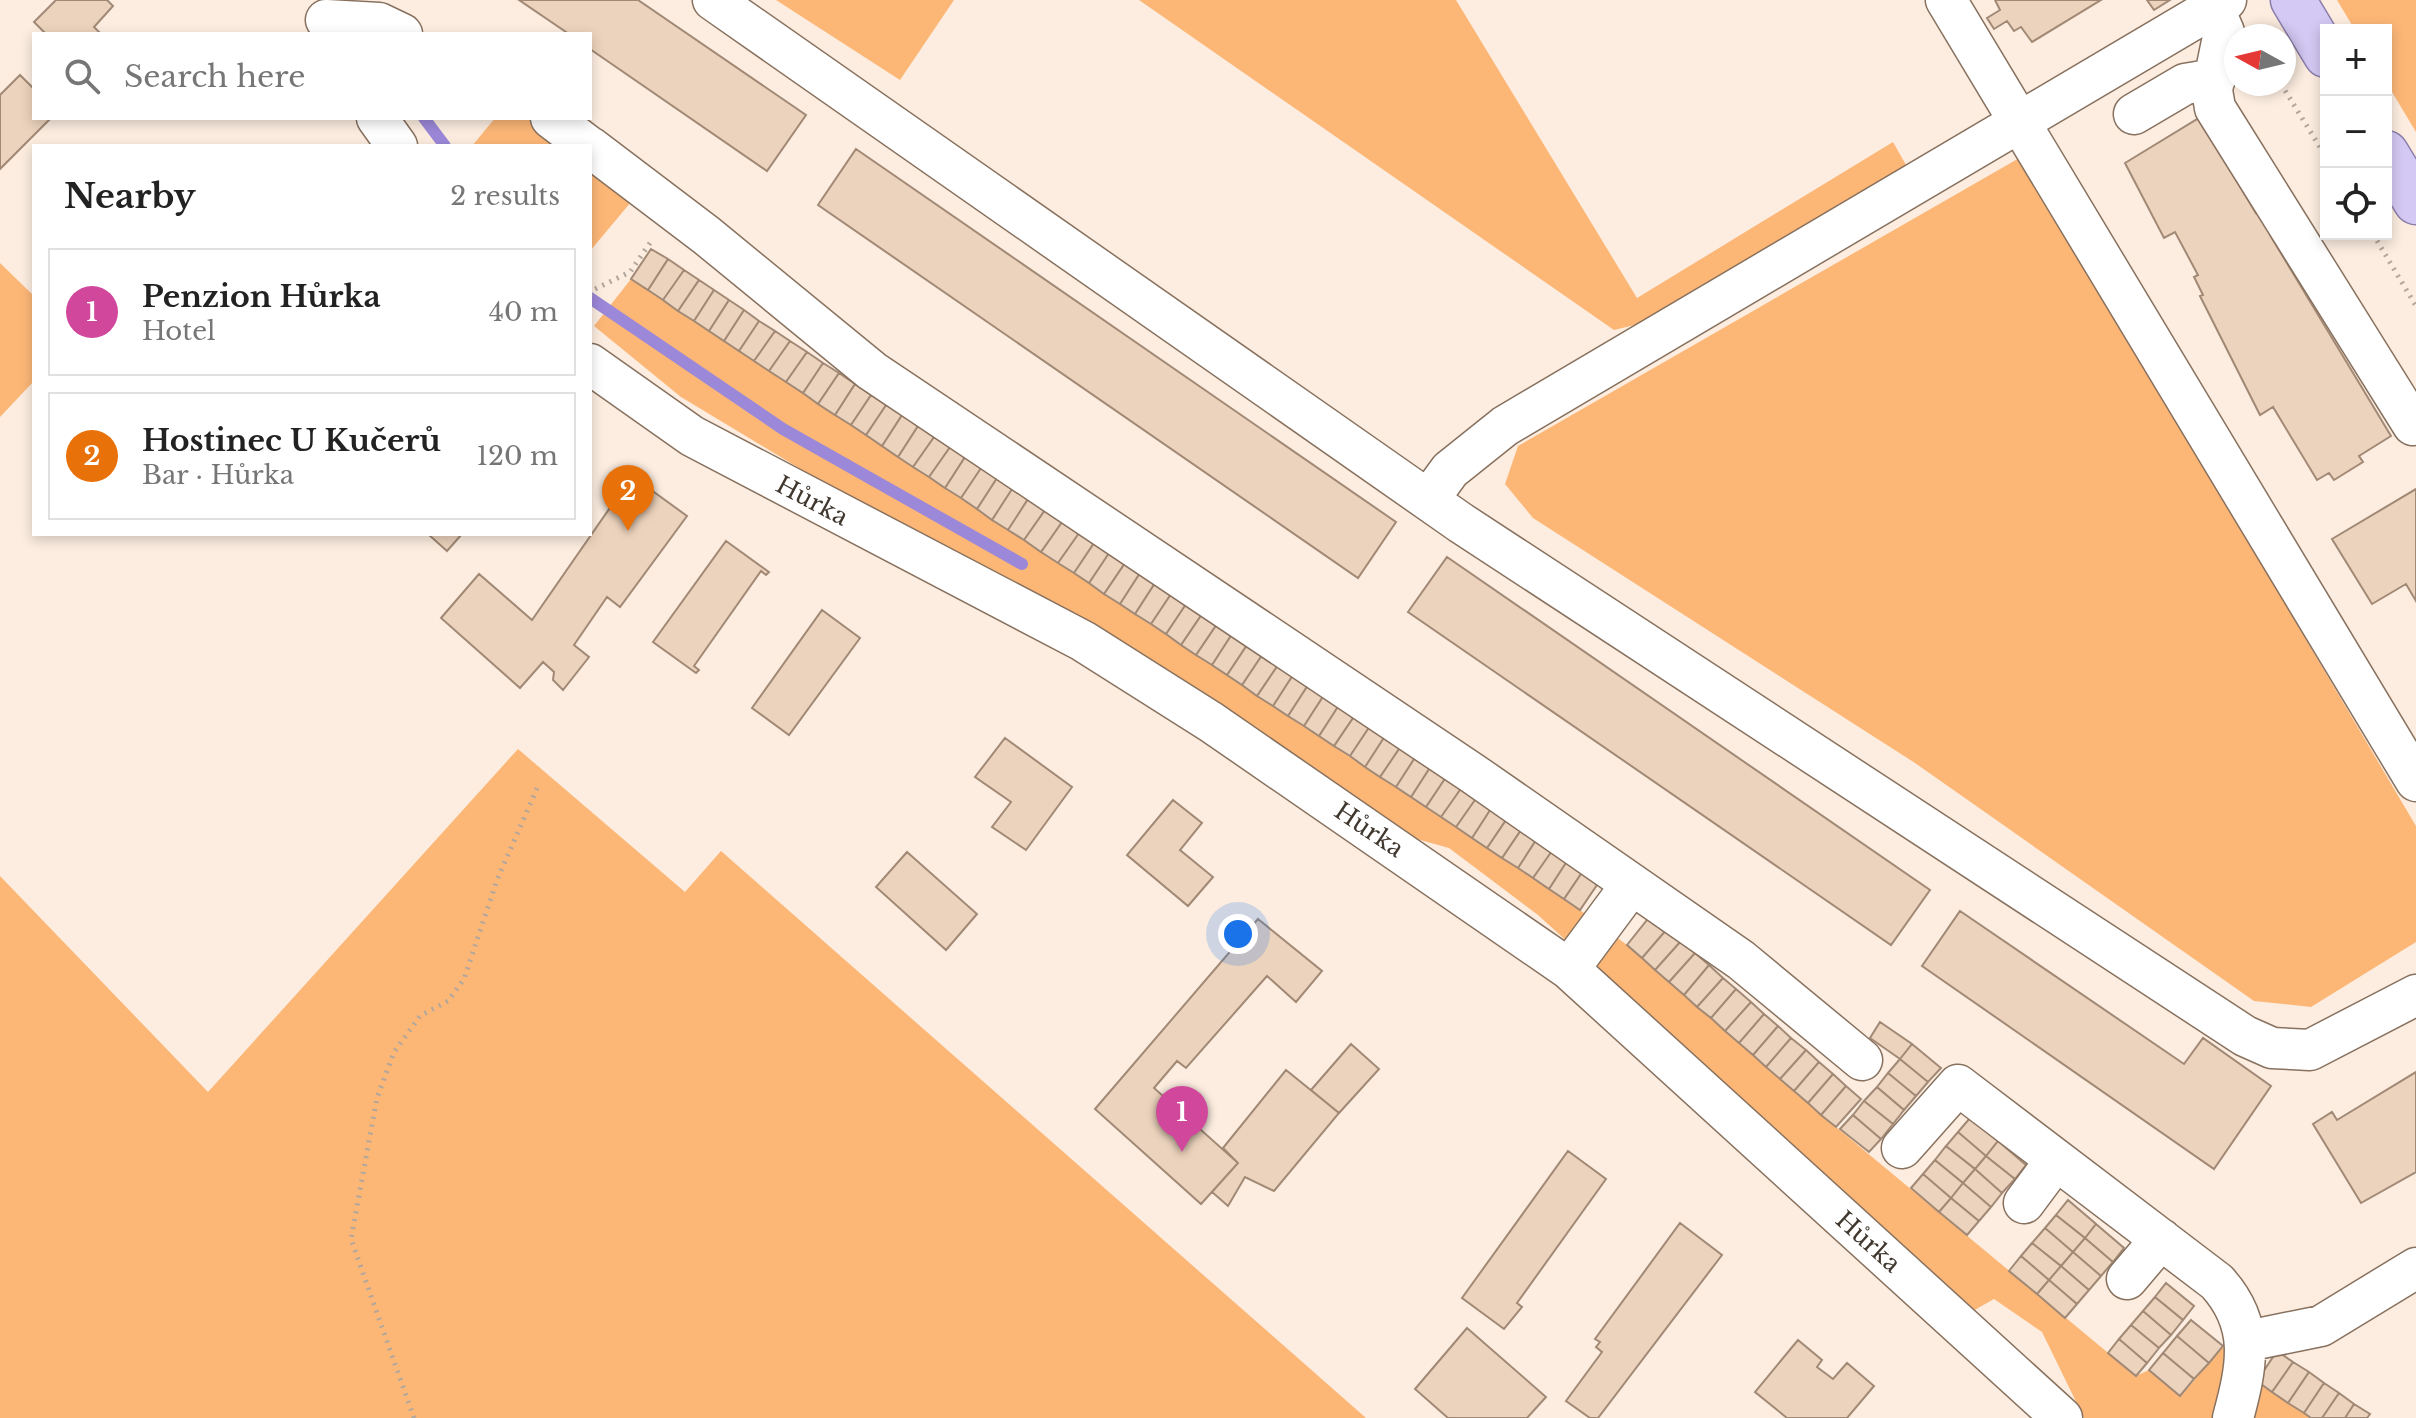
<!DOCTYPE html>
<meta charset="utf-8">
<style>
:root{--surface:#fff;--page:#f2f2f2;--text:#222;--muted:#767676;--line:#e0e0e0;--accent:#2563eb}
body{margin:0;font-family:"Libre Baskerville",serif;background:var(--page);color:var(--text)}
.controls{position:absolute;right:24px;top:24px;display:grid;overflow:hidden;border-radius:0px;box-shadow:0 4px 12px #0003}
.controls button{width:72px;height:72px;display:grid;place-items:center;padding:0;border:0;border-bottom:2px solid var(--line);background:var(--surface);color:var(--text);font:40px sans-serif}
.compass{position:absolute;left:2224px;top:24px;width:72px;height:72px;border-radius:50%;background:var(--surface);box-shadow:0 4px 12px #0003;rotate:278deg}
.you{position:absolute;left:1238px;top:934px;width:28px;height:28px;margin:-20px;border:6px solid #fff;border-radius:50%;background:#1a73e8;box-shadow:0 0 0 12px #1a73e833}
.badge{display:grid;place-items:center;width:52px;height:52px;border-radius:50%;background:var(--accent);color:#fff;font-size:26px;font-weight:700}
.pin{position:absolute;translate:-50% -66px;filter:drop-shadow(0 2px 4px #0008)}
.pin::after{content:'';position:absolute;top:42px;width:28px;height:24px;background:inherit;clip-path:polygon(0 0,100% 0,50% 100%)}
.list{margin:0;padding:0;list-style:none}
h2{display:flex;justify-content:space-between;align-items:center;height:104px;margin:0;padding:0 32px;font-size:34px}
h2 small{font-size:26px;font-weight:400;color:var(--muted)}
.list li{display:grid;grid-template-columns:52px 1fr auto;gap:24px;align-items:center;box-sizing:border-box;height:128px;margin:0 16px 16px;padding:0 16px;border:2px solid var(--line);border-radius:0px}
.list b{display:block;font-size:30px;white-space:nowrap}
.list p{margin:0;font-size:26px;white-space:nowrap;color:var(--muted)}
.list em{font-size:26px;font-style:normal;color:var(--muted)}
.icon{flex:none;width:44px;height:44px;fill:none;stroke:currentColor;stroke-width:2;stroke-linecap:round;stroke-linejoin:round}
.map{position:relative;flex:none;width:2416px;height:1418px;overflow:hidden}
.search{position:absolute;background:var(--surface);box-shadow:0 4px 12px #0003;left:32px;top:32px;width:560px;height:88px;display:flex;align-items:center;gap:20px;box-sizing:border-box;padding:0 28px;border-radius:0px;color:var(--muted);font-size:30px}
.panel{position:absolute;background:var(--surface);box-shadow:0 4px 12px #0003;left:32px;top:144px;width:560px;height:392px;border-radius:0px}
.map>svg:first-child{display:block}
.green{fill:#fcb777}
.lines{fill:none;stroke-linecap:round;stroke-linejoin:round}
.stream{stroke:#9c88d8;stroke-width:12}
.building{fill:#ecd3bd;stroke:#a18975;stroke-width:2}
.minor-casing{stroke:#88715e;stroke-width:43}
.major-casing{stroke:#8c7eaa;stroke-width:47}
.path{stroke:#b3a69b;stroke-width:5;stroke-dasharray:2 6;stroke-linecap:butt}
.minor{stroke:#fff;stroke-width:40}
.major{stroke:#d3c9f4;stroke-width:44}
.labels{text-anchor:middle;stroke-width:7;stroke-linejoin:round;paint-order:stroke}
.street-label{font-size:24px;fill:#40372e;stroke:#fff}
</style>
<div class="map">
<svg width="2416" height="1418" viewBox="0 0 2416 1418">
<rect width="100%" height="100%" fill="#fcede0"/>
<path class="green" d="M776,0H954L900,80Z
M1139,0H1456L1637,298L1893,142L1910,172L1668,317L1614,330Z
M2337,0H2416V132L2386,82V30H2355Z
M495,118H530L564,146H472Z
M2021,157L2416,826V942L2311,1007L2254,1001L1915,763L1533,518L1505,484L1518,446Z
M590,168L631,202L590,251Z
M0,263L34,296V381L0,417Z
M631,279L1580,910L1627,945L1836,1127L2136,1376L2149,1370L2181,1396L2223,1346L2232,1365L2219,1418H2084L2042,1332L1994,1299L1964,1316L1746,1104L1538,915L1449,848L1413,838L681,397L594,326Z
M518,749L685,892L721,851L1366,1418H0V876L208,1092Z
M2261,1384L2311,1418H2247Z"/>
<g class="lines">
<path class="stream" d="M424,118L445,146
M590,298L783,429L1022,564"/>
</g>
<path class="building" d="M56,0H107L113,6L94,27L101,34H46L34,22Z
M519,0H638L806,115L767,171L590,49V34H569Z
M1995,0H2101L2032,42L2021,27L2014,31L2007,21L1994,29L1987,18L2000,10Z
M2147,0H2170L2154,10Z
M20,75L34,89V118H51L0,169V95Z
M2199,118L2256,213L2264,208L2278,231L2270,235L2391,436L2359,456L2363,462L2334,480L2329,473L2317,480L2273,407L2260,415L2200,296L2203,295L2194,277L2198,275L2175,232L2164,238L2125,163Z
M856,149L1396,522L1358,578L818,205Z
M651,249L668,259L648,290L631,279Z
M668,259L684,270L663,300L648,290Z
M684,270L699,280L678,311L663,300Z
M699,280L714,290L694,321L678,311Z
M714,290L729,300L709,331L694,321Z
M729,300L744,310L724,341L709,331Z
M744,310L759,321L739,351L724,341Z
M759,321L775,331L754,361L739,351Z
M775,331L790,341L769,371L754,361Z
M790,341L807,352L786,382L769,371Z
M807,352L823,363L803,393L786,382Z
M823,363L839,373L818,404L803,393Z
M839,373L855,384L835,415L818,404Z
M855,384L871,395L851,425L835,415Z
M871,395L886,405L866,435L851,425Z
M886,405L902,415L882,446L866,435Z
M902,415L918,426L898,457L882,446Z
M918,426L934,437L913,467L898,457Z
M934,437L950,447L929,477L913,467Z
M950,447L965,457L945,488L929,477Z
M965,457L981,468L961,498L945,488Z
M981,468L997,478L977,509L961,498Z
M632,476L687,516L620,607L607,597L574,645L589,657L563,690L553,680L554,672L543,662L520,688L441,618L479,574L532,620Z
M997,478L1012,489L992,520L977,509Z
M1012,489L1028,499L1008,530L992,520Z
M2416,489V601L2406,584L2372,604L2332,539Z
M1028,499L1045,510L1024,540L1008,530Z
M1045,510L1062,522L1041,552L1024,540Z
M1062,522L1079,533L1058,563L1041,552Z
M1079,533L1094,543L1074,573L1058,563Z
M428,534H462L447,551Z
M726,541L769,572L766,575L761,571L694,666L699,670L696,673L653,642Z
M1094,543L1109,553L1089,583L1074,573Z
M1109,553L1125,563L1104,594L1089,583Z
M1447,557L1930,890L1891,945L1408,612Z
M1125,563L1140,573L1120,604L1104,594Z
M1140,573L1155,583L1135,614L1120,604Z
M1155,583L1171,594L1151,624L1135,614Z
M1171,594L1186,604L1166,634L1151,624Z
M1186,604L1202,614L1181,645L1166,634Z
M822,610L860,638L789,735L752,708Z
M1202,614L1217,624L1196,655L1181,645Z
M1217,624L1232,634L1212,665L1196,655Z
M1232,634L1247,645L1227,675L1212,665Z
M1247,645L1262,655L1242,685L1227,675Z
M1262,655L1278,665L1257,696L1242,685Z
M1278,665L1293,675L1273,706L1257,696Z
M1293,675L1308,685L1288,716L1273,706Z
M1308,685L1324,695L1304,726L1288,716Z
M1324,695L1339,705L1319,736L1304,726Z
M1339,705L1355,715L1334,746L1319,736Z
M1355,715L1370,726L1350,756L1334,746Z
M1370,726L1385,736L1365,767L1350,756Z
M1385,736L1401,746L1380,777L1365,767Z
M1005,738L1072,787L1026,850L992,827L1011,802L975,777Z
M1401,746L1416,756L1396,787L1380,777Z
M1416,756L1431,766L1411,797L1396,787Z
M1431,766L1446,777L1426,807L1411,797Z
M1446,777L1462,787L1441,817L1426,807Z
M1462,787L1477,797L1456,827L1441,817Z
M1477,797L1492,807L1472,838L1456,827Z
M1173,800L1202,823L1180,850L1213,877L1188,906L1127,855Z
M1492,807L1508,817L1487,848L1472,838Z
M1508,817L1523,827L1502,858L1487,848Z
M1523,827L1538,837L1518,868L1502,858Z
M1538,837L1554,848L1533,878L1518,868Z
M1554,848L1569,858L1549,889L1533,878Z
M907,852L977,914L946,950L876,887Z
M1569,858L1585,868L1564,899L1549,889Z
M1585,868L1601,879L1580,910L1564,899Z
M1960,911L2184,1064L2203,1038L2271,1086L2214,1169L1922,966Z
M1651,915L1667,929L1642,958L1627,945Z
M1258,919L1322,971L1296,1002L1267,976L1186,1068L1177,1061L1154,1088L1238,1163L1201,1204L1095,1109Z
M1667,929L1681,941L1655,970L1642,958Z
M1681,941L1695,953L1669,982L1655,970Z
M1695,953L1709,965L1684,995L1669,982Z
M1709,965L1723,978L1697,1007L1684,995Z
M1723,978L1736,989L1711,1018L1697,1007Z
M1736,989L1751,1002L1725,1031L1711,1018Z
M1751,1002L1764,1014L1739,1043L1725,1031Z
M1764,1014L1778,1026L1753,1055L1739,1043Z
M1880,1022L1912,1044L1900,1059L1870,1038Z
M1778,1026L1791,1038L1766,1067L1753,1055Z
M1791,1038L1806,1050L1780,1079L1766,1067Z
M1351,1044L1379,1069L1339,1113L1311,1090Z
M1912,1044L1941,1068L1928,1082L1900,1059Z
M1806,1050L1819,1062L1794,1091L1780,1079Z
M1900,1059L1928,1082L1916,1096L1888,1073Z
M1819,1062L1833,1074L1808,1103L1794,1091Z
M1286,1070L1339,1113L1274,1191L1245,1177L1228,1206L1212,1192L1238,1163L1223,1148Z
M2416,1072V1172L2361,1203L2313,1124L2332,1112L2337,1120Z
M1888,1073L1916,1096L1904,1110L1877,1087Z
M1833,1074L1846,1086L1821,1115L1808,1103Z
M1846,1086L1861,1099L1836,1127L1821,1115Z
M1877,1087L1904,1110L1893,1124L1864,1101Z
M1864,1101L1893,1124L1881,1139L1853,1115Z
M1853,1115L1881,1139L1869,1152L1840,1129Z
M1970,1118L1998,1141L1986,1156L1958,1132Z
M1958,1132L1986,1156L1975,1169L1946,1146Z
M1998,1141L2026,1165L2015,1179L1986,1156Z
M1946,1146L1975,1169L1963,1183L1935,1160Z
M1568,1151L1606,1179L1517,1303L1522,1307L1504,1329L1462,1298Z
M1986,1156L2015,1179L2002,1193L1975,1169Z
M1935,1160L1963,1183L1951,1198L1923,1174Z
M1975,1169L2002,1193L1991,1207L1963,1183Z
M1923,1174L1951,1198L1939,1212L1911,1188Z
M1963,1183L1991,1207L1979,1221L1951,1198Z
M1951,1198L1979,1221L1967,1235L1939,1212Z
M2068,1200L2096,1224L2085,1238L2056,1215Z
M2056,1215L2085,1238L2073,1252L2045,1228Z
M1680,1223L1722,1255L1598,1418H1590L1566,1401L1602,1352L1596,1347L1600,1342L1595,1339Z
M2096,1224L2124,1248L2113,1262L2085,1238Z
M2045,1228L2073,1252L2061,1266L2032,1243Z
M2085,1238L2113,1262L2101,1276L2073,1252Z
M2032,1243L2061,1266L2049,1280L2021,1256Z
M2073,1252L2101,1276L2089,1290L2061,1266Z
M2021,1256L2049,1280L2037,1294L2009,1271Z
M2061,1266L2089,1290L2077,1304L2049,1280Z
M2049,1280L2077,1304L2065,1318L2037,1294Z
M2166,1283L2194,1306L2183,1320L2155,1297Z
M2155,1297L2183,1320L2171,1335L2143,1311Z
M2143,1311L2171,1335L2159,1348L2131,1325Z
M2191,1320L2223,1346L2209,1363L2177,1336Z
M2131,1325L2159,1348L2147,1363L2119,1339Z
M1467,1328L1546,1397L1527,1418H1448L1415,1389Z
M2177,1336L2209,1363L2194,1379L2163,1353Z
M2119,1339L2147,1363L2136,1376L2108,1353Z
M1798,1340L1822,1360L1817,1367L1833,1379L1847,1363L1874,1386L1847,1418H1787L1755,1392Z
M2277,1351L2293,1362L2272,1392L2257,1381Z
M2163,1353L2194,1379L2180,1396L2149,1370Z
M2293,1362L2309,1372L2288,1403L2272,1392Z
M2309,1372L2324,1383L2304,1413L2288,1403Z
M2324,1383L2339,1393L2322,1418H2311L2304,1413Z
M2339,1393L2354,1404L2345,1418H2322Z
M2354,1404L2370,1414L2367,1418H2345Z"/>
<g class="lines">
<g class="minor-casing">
<path id="minor" d="M713,0L1461,523L2245,1036L2272,1048L2310,1050L2416,995
M1946,0L2416,781
M2213,7L2224,32L2212,90L2215,108L2413,425
M326,20L379,23L402,34
M2134,114L2185,84L2215,79
M377,118L397,146
M551,118L588,146
M590,147L706,235L872,371L1472,773L1741,960L1862,1060
M590,364L692,436L1083,641L1211,722L1569,969L2062,1418
M1428,500L1450,470L1505,426L2226,0
M1569,969L1632,884
M1902,1148L1958,1085L2217,1282C2256,1325 2247,1366 2233,1418
M2024,1203L2056,1160
M2127,1279L2161,1239
M2247,1341L2321,1326L2416,1268"/>
</g>
<g class="major-casing">
<path id="major" d="M2293,0L2326,55
M2386,153L2416,202"/>
</g>
<path class="path" d="M2281,84L2326,157
M2373,234L2416,306
M590,295L595,289L630,272L650,243
M414,1418L351,1239L377,1098L394,1052L420,1016L448,1001L464,979L497,880L538,786"/>
<use href="#minor" class="minor"/>
<use href="#major" class="major"/>
</g>
<g class="labels">
<g class="street-label">
<text transform="translate(812 501) rotate(28)" y="8">Hůrka</text>
<text transform="translate(1369 830) rotate(34)" y="8">Hůrka</text>
<text transform="translate(1868 1242) rotate(42)" y="8">Hůrka</text>
</g>
</g>
</svg>
<div class="controls">
<button>+</button>
<button>−</button>
<button><svg class="icon" aria-label="locate" viewBox="0 0 24 24"><circle cx="12" cy="12" r="6"/><path d="M12 2v4M12 18v4M2 12h4M18 12h4"/></svg></button>
</div>
<svg class="compass" viewBox="-18 -18 36 36"><path d="M0-13l5 13h-10z" fill="#e53935"/><path d="M0 13l5-13h-10z" fill="#767676"/></svg>
<div class="you"></div>
<div class="pin badge" style="left:1182px;top:1152px;background:#d1479c">1</div>
<div class="pin badge" style="left:628px;top:531px;background:#e8710a">2</div>
<div class="search"><svg class="icon" aria-label="search" viewBox="0 0 24 24"><circle cx="10" cy="10" r="6"/><path d="M15 15l6 6"/></svg>Search here</div>
<section class="panel">
<h2>Nearby<small>2 results</small></h2>
<ul class="list">
<li><span class="badge" style="background:#d1479c">1</span><div><b>Penzion Hůrka</b><p>Hotel</p></div><em>40 m</em></li>
<li><span class="badge" style="background:#e8710a">2</span><div><b>Hostinec U Kučerů</b><p>Bar · Hůrka</p></div><em>120 m</em></li>
</ul>
</section>
</div>
